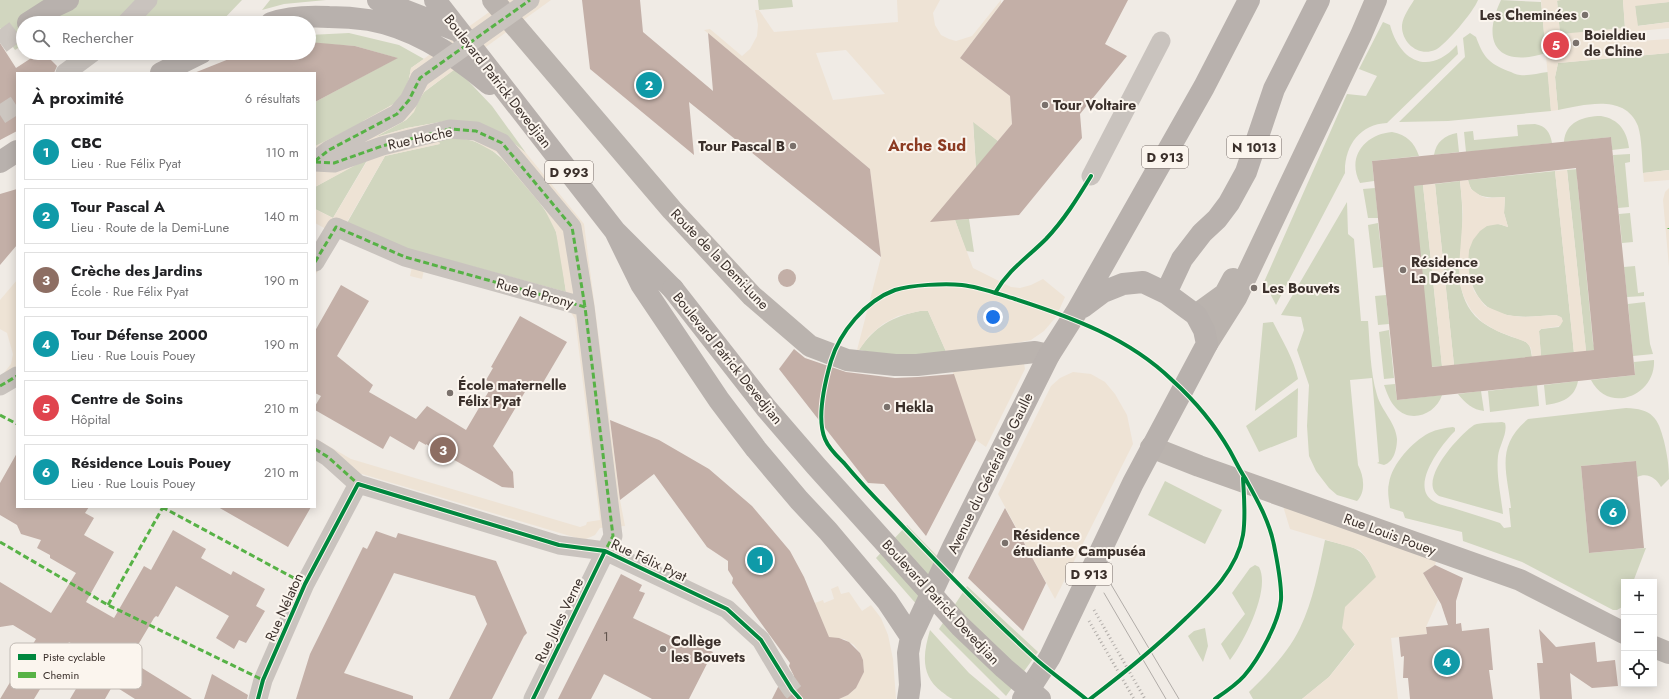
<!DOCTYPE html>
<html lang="fr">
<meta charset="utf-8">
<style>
:root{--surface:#fff;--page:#f6f6f6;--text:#202124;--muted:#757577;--line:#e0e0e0;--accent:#111827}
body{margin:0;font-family:Jost,sans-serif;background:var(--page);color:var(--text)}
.controls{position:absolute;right:12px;bottom:12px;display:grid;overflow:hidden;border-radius:0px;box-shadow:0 2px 10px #0003}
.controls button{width:36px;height:36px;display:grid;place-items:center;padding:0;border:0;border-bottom:1px solid var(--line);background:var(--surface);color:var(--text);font:20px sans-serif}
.you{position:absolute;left:993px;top:317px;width:14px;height:14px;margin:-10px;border:3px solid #fff;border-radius:50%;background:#1a73e8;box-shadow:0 0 0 6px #1a73e833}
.badge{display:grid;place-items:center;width:26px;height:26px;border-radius:50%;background:var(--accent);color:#fff;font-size:13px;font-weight:700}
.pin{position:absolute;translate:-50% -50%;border:2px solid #fff;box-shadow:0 1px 4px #0006}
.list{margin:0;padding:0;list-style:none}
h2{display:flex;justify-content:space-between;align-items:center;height:52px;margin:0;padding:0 16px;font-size:17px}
h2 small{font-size:13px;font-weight:400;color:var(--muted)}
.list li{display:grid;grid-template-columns:26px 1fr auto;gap:12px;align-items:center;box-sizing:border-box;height:56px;margin:0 8px 8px;padding:0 8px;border:1px solid var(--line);border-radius:0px}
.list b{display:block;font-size:15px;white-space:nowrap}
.list p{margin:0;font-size:13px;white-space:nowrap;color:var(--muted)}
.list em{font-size:13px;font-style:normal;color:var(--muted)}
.icon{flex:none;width:22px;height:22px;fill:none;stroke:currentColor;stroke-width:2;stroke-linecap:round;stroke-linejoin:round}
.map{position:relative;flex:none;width:1669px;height:699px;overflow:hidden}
.search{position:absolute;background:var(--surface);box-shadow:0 2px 10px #0003;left:16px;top:16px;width:300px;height:44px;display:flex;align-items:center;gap:10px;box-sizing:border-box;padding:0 14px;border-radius:22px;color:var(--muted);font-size:15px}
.panel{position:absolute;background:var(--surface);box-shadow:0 2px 10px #0003;left:16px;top:72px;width:300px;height:436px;border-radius:0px}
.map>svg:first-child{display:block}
.green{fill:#d1d6bf}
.plaza{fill:#eee3d5;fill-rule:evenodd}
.building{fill:#c3afa7;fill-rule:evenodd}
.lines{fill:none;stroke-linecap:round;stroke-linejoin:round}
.street-tunnel{stroke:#ccc6c0;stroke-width:19;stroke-dasharray:19 10;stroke-linecap:butt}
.primary-tunnel{stroke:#ccc6c0;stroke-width:22;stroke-dasharray:22 11;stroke-linecap:butt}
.street{stroke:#c9c3be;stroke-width:19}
.secondary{stroke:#bab3ae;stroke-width:22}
.primary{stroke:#b8b1ad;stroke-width:22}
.tram{stroke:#b1aca8;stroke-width:1}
.rail{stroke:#b1aca8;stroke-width:3;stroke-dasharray:1 3;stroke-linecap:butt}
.street-bridge{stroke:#c9c3be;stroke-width:19}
.primary-bridge{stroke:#b8b1ad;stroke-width:22}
.quiet{stroke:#57b246;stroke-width:3;stroke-dasharray:6 3;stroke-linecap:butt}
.cycleway-casing{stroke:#fbf5ee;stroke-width:6}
.cycleway{stroke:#00873e;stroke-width:4}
.poi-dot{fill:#7a716c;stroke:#fbf5ee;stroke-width:1.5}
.labels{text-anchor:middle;stroke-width:4;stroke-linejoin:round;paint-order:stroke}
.number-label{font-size:12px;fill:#5d504a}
.shield{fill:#fbf5ee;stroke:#756b66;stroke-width:1}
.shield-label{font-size:13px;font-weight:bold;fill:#3b302b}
.poi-label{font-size:14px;font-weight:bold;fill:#3b302b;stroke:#fbf5ee;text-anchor:start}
.street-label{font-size:14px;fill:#3b302b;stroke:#fbf5ee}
.quarter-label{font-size:16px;font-weight:bold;fill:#8c3b22;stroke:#fbf5ee}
.key{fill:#fbf5ee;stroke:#c1bab4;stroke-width:1}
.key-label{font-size:11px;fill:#3b302b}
</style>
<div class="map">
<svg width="1669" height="699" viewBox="0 0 1669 699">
<rect width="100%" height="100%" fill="#f0ebe5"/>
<path class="green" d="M0,0H242L220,23H23V45L15,50L0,28Z
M270,0H326L284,4L262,10Z
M758,0H792L793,7L759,10Z
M1414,0H1478C1474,11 1445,46 1435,50C1418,57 1401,42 1402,25C1403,16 1410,7 1414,0Z
M1501,0L1541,2L1546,53C1499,68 1480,44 1501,0Z
M1557,0H1623L1625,28L1560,35Z
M1669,2V22L1637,26L1635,5Z
M1383,22L1390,25C1400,62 1429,76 1457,45L1458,54L1387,123C1360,124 1344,146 1345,173L1276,305L1264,282L1347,94L1366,96L1377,76L1359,69Z
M349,33L399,45L424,59L411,68L409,79L403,94L397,102L364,122L315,147V102L397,58L355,46L309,43V35Z
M1470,33L1476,37C1483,56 1488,63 1508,71C1512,72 1516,75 1520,75C1529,76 1539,73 1548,72L1551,111L1448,121L1399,122L1465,57L1463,38Z
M93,53H163C140,61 115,63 93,53Z
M1669,53V170L1643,173C1642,159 1642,139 1638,126C1625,93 1584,105 1558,110L1555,77L1558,63Z
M456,68L492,106L526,153L501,133L446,121L407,128L373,138L406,120L411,115L423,93Z
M1601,116C1619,119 1627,131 1629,148L1612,150L1611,137L1564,142C1565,122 1584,116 1601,116Z
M973,121L998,141L976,168Z
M1535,124C1546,126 1550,132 1552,143L1466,152L1464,132L1473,131L1474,140L1518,136L1517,125Z
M1392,132C1407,135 1414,142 1419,156L1372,161L1374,181L1360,183C1346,156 1366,134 1392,132Z
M1457,133L1459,152L1434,155C1436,142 1445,135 1457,133Z
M453,138C490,139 506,162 528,188C537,200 548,212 554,226C561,244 563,272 566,292L404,248L347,223L385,156L439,144V141Z
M1630,154V162L1625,163L1629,207L1618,208L1613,155Z
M369,157L333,218L315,209V187Z
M1578,169L1579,177L1577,178L1593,343L1596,350L1586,351L1567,170Z
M1555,171L1574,353L1541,356L1539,331L1541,329L1559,327L1562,318L1556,315C1534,316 1513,320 1493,310C1464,296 1455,231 1493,224C1499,223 1503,226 1508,227L1504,213L1505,197C1490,198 1471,199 1468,180Z
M1460,181C1462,199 1463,216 1462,233C1461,260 1454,287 1471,311C1481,325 1497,331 1512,337C1518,339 1525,340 1529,345C1531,349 1531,353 1532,357L1454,365L1435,184Z
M1423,185L1442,366L1430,367L1412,186Z
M1375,188L1378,218H1368L1363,189Z
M1347,202L1348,234L1354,239L1361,321H1368C1370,345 1370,371 1377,395C1381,410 1396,423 1397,439C1397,449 1394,462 1384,465L1377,463L1379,462L1372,378L1350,380L1358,465C1364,476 1366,492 1357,501L1337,495L1329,488L1316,471L1309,456L1307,426L1309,385L1297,350L1304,330L1301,317L1281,315Z
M1630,213L1633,242L1622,243L1619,214Z
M969,219L974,252L966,251L955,220Z
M1378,223L1383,267L1373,268L1368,225Z
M1635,266L1638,293L1644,292V296L1627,297L1624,267Z
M1386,295L1389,324L1378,325L1375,296Z
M1645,302L1650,344L1653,354L1633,356L1628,304Z
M920,311H928L948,356L913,359L859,350C874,327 893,316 920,311Z
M1273,322C1282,340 1294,359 1298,379L1255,411L1263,323Z
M1389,330L1394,378L1384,379L1379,332Z
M1654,360C1656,395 1609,415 1591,380L1635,375L1634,362Z
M1578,381C1575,398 1561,403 1546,405L1544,385Z
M1395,384L1397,400L1442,395C1436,414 1411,424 1396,408C1390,402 1387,393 1384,385Z
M1537,385L1539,406L1490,412L1488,391Z
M1298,388L1297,437L1259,452L1246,426Z
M1481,391L1484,411C1473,410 1465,403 1458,394Z
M1626,408C1652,409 1658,417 1664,441C1667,454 1669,465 1669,479L1661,487C1656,478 1648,472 1637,477L1636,461L1581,466L1589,553L1646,548L1633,582H1624V606L1617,610H1613L1522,562L1463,541L1462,532L1405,518L1403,512L1390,508C1389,500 1387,491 1389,483C1392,464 1412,442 1429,433C1437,429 1445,428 1453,427L1455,428V431C1442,444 1409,486 1433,501C1439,505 1447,506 1453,508C1469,513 1485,518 1500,523L1504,528L1511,527L1509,508H1511C1507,471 1495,447 1528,419Z
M1502,422L1505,423C1508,433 1499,446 1498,456C1496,475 1501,495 1503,514L1439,496C1416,482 1460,434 1474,425C1481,422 1494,423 1502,422Z
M1165,481L1222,510L1205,544L1148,515Z
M907,525L940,559L918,606L876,558Z
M1325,540C1358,549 1361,545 1377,577L1355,644L1329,677L1302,699H1253L1249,692C1268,673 1288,653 1300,628C1313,601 1319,569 1325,540Z
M1255,565L1259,567C1271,589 1244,642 1230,660L1221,644L1245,614L1232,593L1250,568Z
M967,586L1038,652L1006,696L939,629Z
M1205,628L1208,646L1203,662L1188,636L1194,631Z
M930,630L969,673L1000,699C989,699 961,699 953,699C949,698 945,694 942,692C920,675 923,654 930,630Z"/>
<path class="plaza" d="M506,0H551L425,91L419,100L414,112L406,120L376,137L407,128L446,121L501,133L526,153L584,224L620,500L625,526L600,528L595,535L586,539H580L315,460V438L351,459L580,527L586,525L587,522L600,520L575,319L570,311L424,270L422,279L410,276L412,267L339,237L315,276V248L326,229L315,223V209L333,218L369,158L315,187V146L364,122L363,121L397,102L403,94L409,79L411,68ZM456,137L474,141L498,154L544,208L556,232L566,292L404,248L347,222L385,156L440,144L439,141Z
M897,0H940L933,13L935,25L941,35L949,39L956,41L972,36L1001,0V4L960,58L1010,96L1012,124L998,141L973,122L976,168L955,220L973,268L1011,287L1020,288L1031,285L1043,279L1065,297L1056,317L1044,331L1031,340L948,356L928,311H920L898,316L883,324L869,336L859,350H857L881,257L870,169L704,30L710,29L742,56L750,49L757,36L758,25L755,10H759L774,32L898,22ZM846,50L885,94L833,100L816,53Z
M1541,0H1561L1557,1L1560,34L1625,28L1623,0H1669V2L1635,6L1638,26L1669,22V28L1639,31L1640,41L1669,39V53L1558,63L1555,77L1558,110L1551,111Z
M1567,170L1586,351L1574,353L1555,171Z
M1669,170V180L1644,182L1643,173Z
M1468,180L1471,189L1481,196L1487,198L1505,197L1504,213L1508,227L1499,224L1487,226L1480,231L1473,240L1469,250L1468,266L1470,279L1474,291L1485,306L1507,315L1522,317L1556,315L1561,317L1563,321L1560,326L1541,329L1539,331L1541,356L1532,357L1531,348L1526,342L1497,331L1482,322L1471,310L1464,297L1460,285L1459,267L1463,213L1460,181Z
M1435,184L1454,365L1442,366L1423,185Z
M1669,188V267L1663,200L1665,192Z
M17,280V385L3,374L11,364L13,354L7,333L0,329V300Z
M1024,363L1025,369L986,447L976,440L951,367Z
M1073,372L1091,374L1105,382L1115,394L1127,415L1133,444L1055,599L998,494L1051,386L1060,378Z
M1283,506L1436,561L1435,565L1423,573L1438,600L1426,627L1427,634L1391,638L1398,699H1302L1329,677L1355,645L1342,628L1345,607L1376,577L1368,560L1360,550L1290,529Z
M838,586L841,594L849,592L862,611L871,605L881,618L888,635L893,659L896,699H838L848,695L856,688L864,672L863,660L860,653L854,645L844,639L829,638L815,603L823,600L824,603L834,599L831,589Z"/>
<path class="building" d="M582,0H640L643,32L713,91L708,33L870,169L881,257L689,102L694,155L590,69Z
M1004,0H1128L1105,44L1127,56L1080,114L1082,138L1019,215L930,222L1012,124L1010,96L960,58Z
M309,42L355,46L398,58L315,102V73H194L244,53H309Z
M0,43L16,68L39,53H44L57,66L54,73H17V131L0,140Z
M1611,137L1635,375L1397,400L1372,161ZM1576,168L1594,350L1432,367L1414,186Z
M17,189V245L0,265V194Z
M778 278a9 9 0 1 1 18 0a9 9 0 1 1-18 0Z
M341,285L369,301L337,356L373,385L369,392L416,419L427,406L466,430L493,384L486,380L493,368L491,367L520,316L567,342L541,386L532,380L493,446L513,472L514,488L502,487L426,444V445L419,441L414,450L390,436L383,449L315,410V406L321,396L315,393V331Z
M794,349L805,358L846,372L895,378L918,377L954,374L976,440L926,536L884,484L868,483L779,369Z
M610,420L659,440L709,469L752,506L790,551L804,577L829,637L839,638L849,642L860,653L863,660L864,672L856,688L848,695L839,699H772L778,687L784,688L788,687L793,682L794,676L789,666L790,663L732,583L733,578L728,570V561L707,547L654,474L620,500Z
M17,453V507H89L85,513L94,518L84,535L114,552L86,602L114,618L144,566L151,570L173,530L206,549L201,558L231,575L233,571L265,589L256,606L265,611L246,643L239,640L234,649L216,638L229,616L176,586L158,617L156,616L154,618L129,660L192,699H135L113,685L105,699H70L95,657L69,642L34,699H0L36,639L13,625L0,627V582L51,613L76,573L50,558V555L37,548L41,540L21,534L17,525L0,515V483Z
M1636,461L1644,548L1589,553L1581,466Z
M218,507H311L288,547Z
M1005,508L1046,583L1023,631L968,578Z
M376,531L396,538L398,533L496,561L527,633L524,636L492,699H449L487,624L475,596L394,573L344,673L413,696V699H296L310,654L363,547L367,549Z
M1435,565L1463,578L1456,601V624L1461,623L1462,631L1489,628L1493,670H1489L1493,699H1410L1408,678H1403L1404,656L1401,657L1399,637L1427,634L1426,627L1448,625L1441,604L1423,573Z
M621,574L642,585L639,591L645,593L633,618L685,643L687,639L713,652L689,699H652L604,674L591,699H558Z
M1539,629L1556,647L1595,642L1597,662L1615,660L1618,686L1592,688L1570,673L1572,699H1540L1537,663H1543Z
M212,674L248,695L247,699H204Z"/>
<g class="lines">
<path class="street-tunnel" d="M0,115L17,104
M783,677L792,690L800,699"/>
<path class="primary-tunnel" d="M0,43L16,31"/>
<path class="street" d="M126,23L148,0
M65,73L92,53
M315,161L329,150L397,114L409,100L420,78
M315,162L334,163L382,146L450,129L476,131L502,143L572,227L585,307
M1091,176L1161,41
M315,262L336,227L405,257L585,307L613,536L533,699
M0,386L17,376
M315,449L328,457L358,484L559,545L605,551L727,609L761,640L783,677
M258,699L263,680L305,584L358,484"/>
<path class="secondary" d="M493,0L672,210L752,296L810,346L847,360L895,365H917L1035,352L1049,355
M1196,315L1225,294L1233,279
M1207,344L1236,298L1361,35L1376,0
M1151,447L1199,466L1520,580L1624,633
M1654,647L1669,653"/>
<path class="primary" d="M378,0L458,31
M435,0L615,231L673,289
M28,23L53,7L68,0
M271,23C290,16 310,16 329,17C342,17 356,18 369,20C414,28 455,55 489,84
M161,73L201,53
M0,162L17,151
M615,231L641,284L719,400L756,449L799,500L828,531L887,601L911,637
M1166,293L1182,259L1202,233L1217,219L1229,203L1246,172L1274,89L1319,0
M908,699L910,685L908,653L911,637L953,547L1049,355L1077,311L1204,87L1249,0
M1023,699L1050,657L1133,483L1207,344L1204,330L1196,315L1166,293L1143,282L1123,284L1103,292L1083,307"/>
<path class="tram" d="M1109,581L1179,699
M1104,593L1166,699"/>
<path class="rail" d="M1094,610L1145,699
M1089,621L1134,699"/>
<path class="street-bridge" d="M420,78L530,0"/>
<path class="primary-bridge" d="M673,289L766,408L816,466L960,626L1004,668L1040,699"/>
<path class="quiet" d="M315,161L329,150L397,114L409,100L420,78L530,0
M315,162L334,163L382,146L450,129L476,131L502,143L572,227L585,307
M1669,229V228
M315,262L336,227L405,257L585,307L613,536L605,551
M0,386L17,376
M0,415L17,424
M315,449L328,457L358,484
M162,507L305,584
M0,542L108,605L263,680
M108,605L163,507"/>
<g class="cycleway-casing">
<path id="cycleway" d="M995,293C1009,269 1027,258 1046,239C1064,220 1077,199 1091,176
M258,699L263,680L305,584L358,484L559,545L605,551L727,609L761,640L792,690L800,699
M533,699L605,551
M1086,699C1070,686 1053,674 1038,661C986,614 938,563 890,513C874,497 859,481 844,463C837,456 829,449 825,439C816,418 825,382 831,361C840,332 865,301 895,290C911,285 945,283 962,285C980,287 998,294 1015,299C1071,317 1129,338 1172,380C1194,400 1215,425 1230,451C1235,460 1239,469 1245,478C1257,500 1269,520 1274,545C1277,561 1282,584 1281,600C1279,622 1259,659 1244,676C1236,685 1224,693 1215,699
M1090,699C1123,674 1155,648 1185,619C1209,596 1237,570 1243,535C1246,517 1244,497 1243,478"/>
</g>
<use href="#cycleway" class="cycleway"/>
</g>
<g class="poi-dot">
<circle cx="1585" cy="15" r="4"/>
<circle cx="1576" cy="43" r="4"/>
<circle cx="1045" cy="105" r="4"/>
<circle cx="793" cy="146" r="4"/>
<circle cx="1403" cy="270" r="4"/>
<circle cx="1254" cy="288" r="4"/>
<circle cx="450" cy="393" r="4"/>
<circle cx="887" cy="407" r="4"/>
<circle cx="1005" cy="543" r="4"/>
<circle cx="663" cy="649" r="4"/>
</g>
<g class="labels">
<g class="number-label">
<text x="606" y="641">1</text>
</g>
<g class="shield">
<rect x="1227" y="136" width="54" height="22" rx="3"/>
<rect x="1142" y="146" width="46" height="22" rx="3"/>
<rect x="545" y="161" width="48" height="22" rx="3"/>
<rect x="1066" y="563" width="46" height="22" rx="3"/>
</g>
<g class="shield-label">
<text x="1254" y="152">N 1013</text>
<text x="1165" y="162">D 913</text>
<text x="569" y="177">D 993</text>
<text x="1089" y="579">D 913</text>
</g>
<g class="poi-label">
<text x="1577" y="20" text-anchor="end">Les Cheminées</text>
<text x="1584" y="40">Boieldieu<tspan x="1584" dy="16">de Chine</tspan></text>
<text x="1053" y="110">Tour Voltaire</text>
<text x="785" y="151" text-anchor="end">Tour Pascal B</text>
<text x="1411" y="267">Résidence<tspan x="1411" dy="16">La Défense</tspan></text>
<text x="1262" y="293">Les Bouvets</text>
<text x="458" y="390">École maternelle<tspan x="458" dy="16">Félix Pyat</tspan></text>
<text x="895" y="412">Hekla</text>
<text x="1013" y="540">Résidence<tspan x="1013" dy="16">étudiante Campuséa</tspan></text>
<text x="671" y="646">Collège<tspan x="671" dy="16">les Bouvets</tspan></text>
</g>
<g class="street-label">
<text transform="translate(498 81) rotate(52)" y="5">Boulevard Patrick Devedjian</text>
<text transform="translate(420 138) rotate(-12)" y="5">Rue Hoche</text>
<text transform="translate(720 259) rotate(46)" y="5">Route de la Demi-Lune</text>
<text transform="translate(535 293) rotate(15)" y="5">Rue de Prony</text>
<text transform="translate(728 358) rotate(51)" y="5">Boulevard Patrick Devedjian</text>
<text transform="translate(990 473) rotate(-64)" y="5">Avenue du Général de Gaulle</text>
<text transform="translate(1390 534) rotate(20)" y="5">Rue Louis Pouey</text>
<text transform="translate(649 560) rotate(25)" y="5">Rue Félix Pyat</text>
<text transform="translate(941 602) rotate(47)" y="5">Boulevard Patrick Devedjian</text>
<text transform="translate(284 607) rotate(-66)" y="5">Rue Nélaton</text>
<text transform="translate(559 620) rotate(-64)" y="5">Rue Jules Verne</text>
</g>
<g class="quarter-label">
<text x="927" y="151">Arche Sud</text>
</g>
</g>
<rect x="10" y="643" width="132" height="46" rx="6" class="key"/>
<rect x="18" y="654" width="18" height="6" fill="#00873e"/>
<rect x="18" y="672" width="18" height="6" fill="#57b246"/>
<g class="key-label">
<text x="43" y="661">Piste cyclable</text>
<text x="43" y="679">Chemin</text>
</g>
</svg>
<div class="controls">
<button>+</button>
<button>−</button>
<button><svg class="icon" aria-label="locate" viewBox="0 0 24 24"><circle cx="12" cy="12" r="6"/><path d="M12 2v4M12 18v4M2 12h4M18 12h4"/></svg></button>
</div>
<div class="you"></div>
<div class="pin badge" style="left:760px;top:560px;background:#0f9aa8">1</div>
<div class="pin badge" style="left:649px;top:85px;background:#0f9aa8">2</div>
<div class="pin badge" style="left:443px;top:450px;background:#8d6e63">3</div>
<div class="pin badge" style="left:1447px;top:662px;background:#0f9aa8">4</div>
<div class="pin badge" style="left:1556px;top:45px;background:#e0444e">5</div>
<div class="pin badge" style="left:1613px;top:512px;background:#0f9aa8">6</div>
<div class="search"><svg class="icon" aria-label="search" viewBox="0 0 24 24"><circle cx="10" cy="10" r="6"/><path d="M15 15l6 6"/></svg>Rechercher</div>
<section class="panel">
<h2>À proximité<small>6 résultats</small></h2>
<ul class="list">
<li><span class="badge" style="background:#0f9aa8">1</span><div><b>CBC</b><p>Lieu · Rue Félix Pyat</p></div><em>110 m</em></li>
<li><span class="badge" style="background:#0f9aa8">2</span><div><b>Tour Pascal A</b><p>Lieu · Route de la Demi-Lune</p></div><em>140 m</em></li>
<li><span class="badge" style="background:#8d6e63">3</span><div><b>Crèche des Jardins</b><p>École · Rue Félix Pyat</p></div><em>190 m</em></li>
<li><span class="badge" style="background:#0f9aa8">4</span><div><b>Tour Défense 2000</b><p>Lieu · Rue Louis Pouey</p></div><em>190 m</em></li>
<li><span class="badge" style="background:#e0444e">5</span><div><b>Centre de Soins</b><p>Hôpital</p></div><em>210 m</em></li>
<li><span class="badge" style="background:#0f9aa8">6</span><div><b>Résidence Louis Pouey</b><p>Lieu · Rue Louis Pouey</p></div><em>210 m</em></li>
</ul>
</section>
</div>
